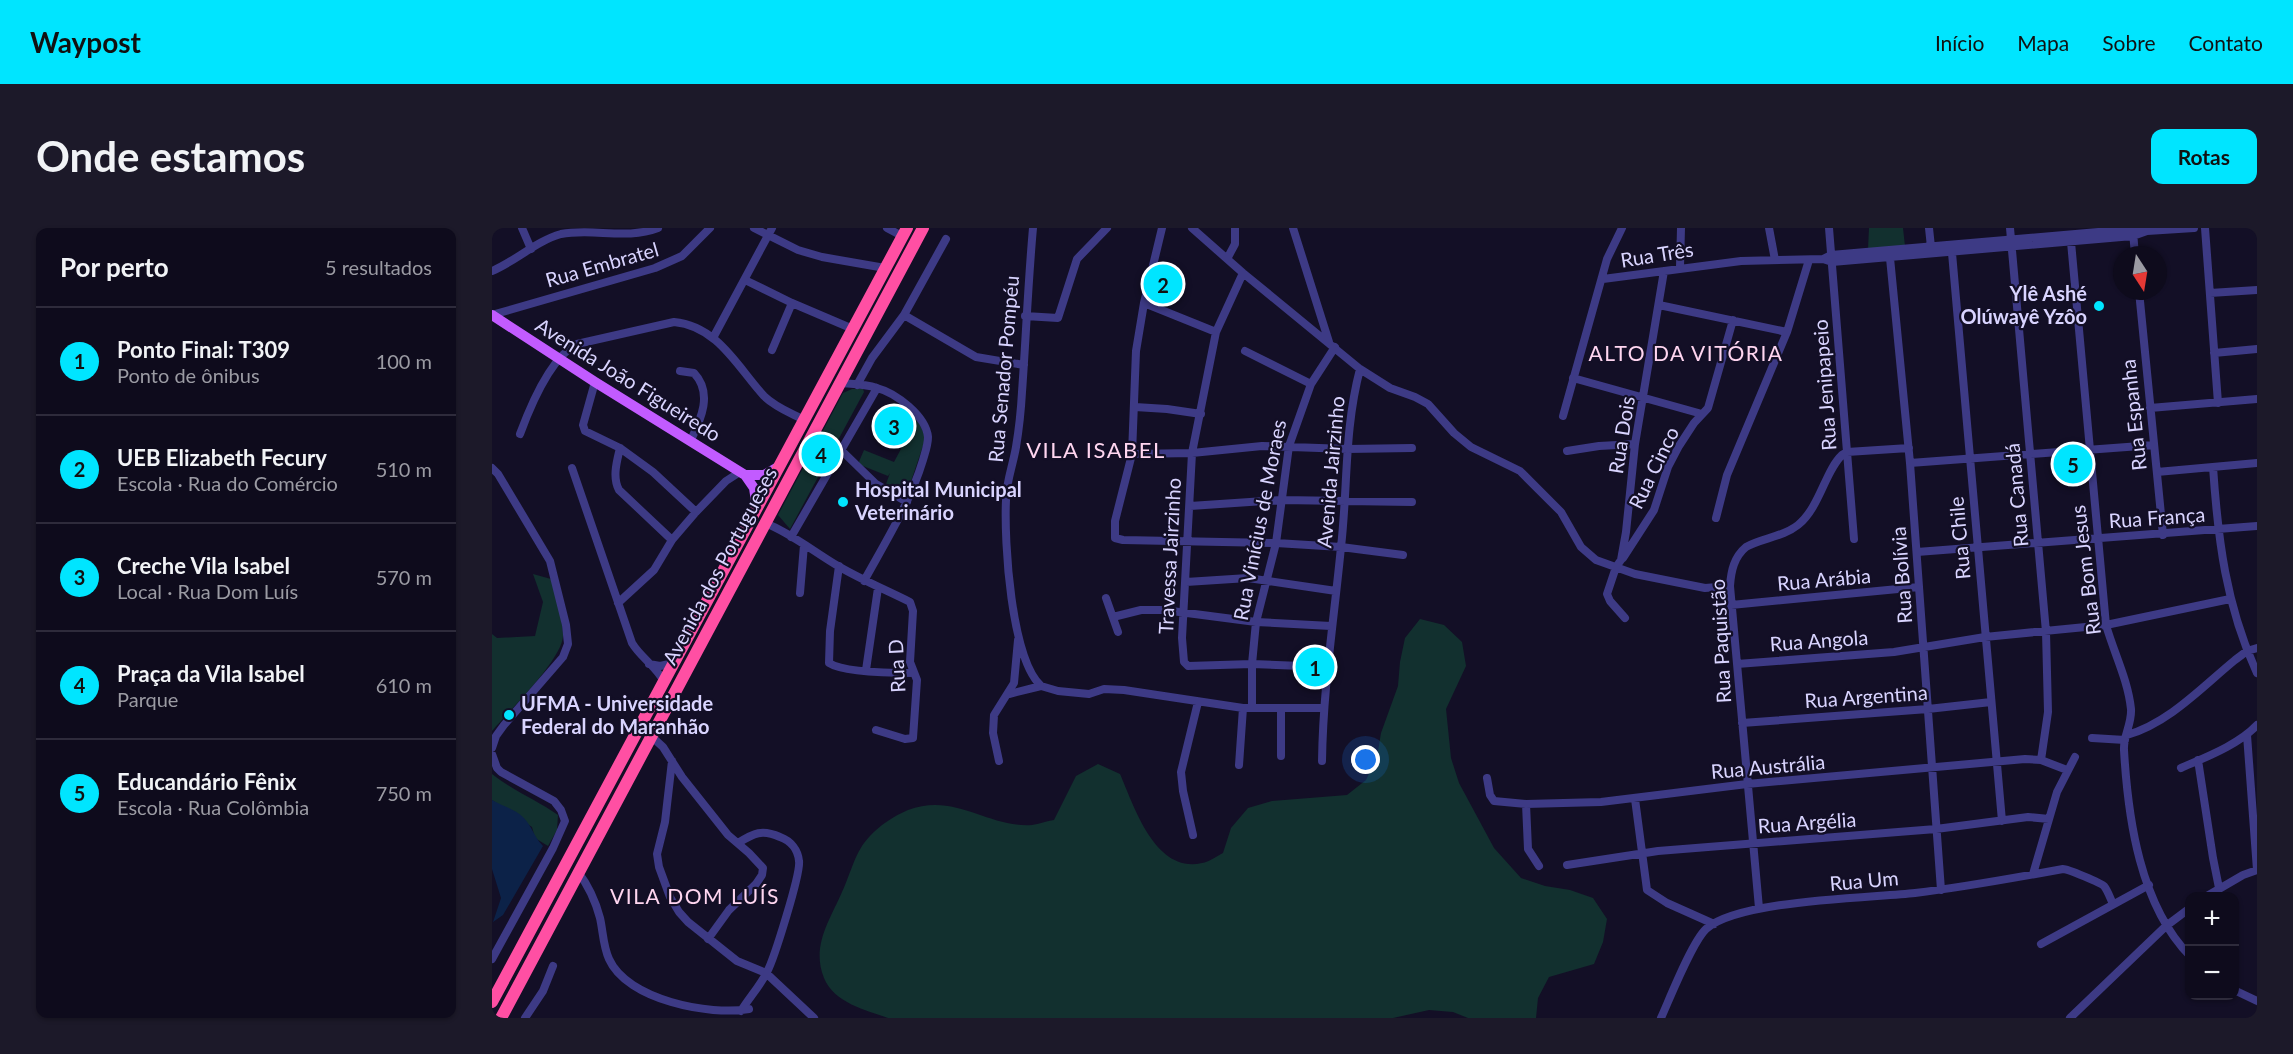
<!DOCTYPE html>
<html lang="pt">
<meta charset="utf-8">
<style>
:root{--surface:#0e0b1c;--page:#1c1929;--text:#f1f3f6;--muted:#9b9ba3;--line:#2e2b3b;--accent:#00e5ff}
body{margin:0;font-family:Lato,sans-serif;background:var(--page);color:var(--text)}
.controls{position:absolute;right:18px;bottom:18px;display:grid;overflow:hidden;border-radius:12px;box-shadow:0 2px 4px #0004}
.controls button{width:54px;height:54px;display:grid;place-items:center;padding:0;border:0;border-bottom:2px solid var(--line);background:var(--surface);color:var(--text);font:30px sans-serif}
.compass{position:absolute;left:1621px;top:18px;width:54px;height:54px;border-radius:50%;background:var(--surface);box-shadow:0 2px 4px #0004;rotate:168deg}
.you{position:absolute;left:874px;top:532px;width:21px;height:21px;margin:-15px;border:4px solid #fff;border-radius:50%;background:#1a73e8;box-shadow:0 0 0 9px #1a73e833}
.badge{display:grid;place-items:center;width:39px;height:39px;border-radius:50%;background:var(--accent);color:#111;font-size:20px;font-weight:700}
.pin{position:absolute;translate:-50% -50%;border:3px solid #fff;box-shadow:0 2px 6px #0006}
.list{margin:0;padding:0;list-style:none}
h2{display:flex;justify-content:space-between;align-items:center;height:78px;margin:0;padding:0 24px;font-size:26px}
h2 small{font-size:20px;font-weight:400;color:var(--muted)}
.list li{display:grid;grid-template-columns:39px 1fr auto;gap:18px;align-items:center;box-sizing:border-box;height:108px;padding:0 24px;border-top:2px solid var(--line)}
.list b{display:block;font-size:22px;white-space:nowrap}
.list p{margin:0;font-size:20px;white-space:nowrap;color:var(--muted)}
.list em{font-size:20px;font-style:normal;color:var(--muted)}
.map{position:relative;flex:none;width:1765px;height:790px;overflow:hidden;border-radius:12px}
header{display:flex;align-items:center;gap:36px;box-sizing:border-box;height:84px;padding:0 30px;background:var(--accent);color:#111}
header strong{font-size:28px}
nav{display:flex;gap:33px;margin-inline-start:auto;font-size:21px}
.intro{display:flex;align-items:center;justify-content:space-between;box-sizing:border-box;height:144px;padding:0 36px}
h1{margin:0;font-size:42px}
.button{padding:15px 27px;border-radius:12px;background:var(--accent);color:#111;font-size:21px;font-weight:700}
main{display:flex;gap:36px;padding:0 36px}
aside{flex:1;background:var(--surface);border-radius:12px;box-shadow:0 2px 4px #0004}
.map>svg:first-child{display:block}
.green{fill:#12302f}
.water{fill:#0c2248}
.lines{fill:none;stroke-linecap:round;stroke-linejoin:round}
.minor{stroke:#3d3a85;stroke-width:8}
.major{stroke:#c25bff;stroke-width:10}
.highway{stroke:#ff4fa3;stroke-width:12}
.poi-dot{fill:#00e5ff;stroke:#130f26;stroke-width:2}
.labels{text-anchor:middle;stroke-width:4.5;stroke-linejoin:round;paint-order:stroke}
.street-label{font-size:20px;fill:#d9d4ff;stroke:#130f26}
.poi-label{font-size:20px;font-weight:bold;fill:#d9d4ff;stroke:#130f26;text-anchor:start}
.neighbourhood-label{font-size:21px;letter-spacing:1.5px;fill:#ffd6f0;stroke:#130f26}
.quarter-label{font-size:22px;letter-spacing:1.5px;fill:#ffd6f0;stroke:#130f26}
</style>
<header>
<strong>Waypost</strong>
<nav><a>Início</a><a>Mapa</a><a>Sobre</a><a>Contato</a></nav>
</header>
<div class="intro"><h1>Onde estamos</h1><a class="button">Rotas</a></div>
<main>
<aside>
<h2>Por perto<small>5 resultados</small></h2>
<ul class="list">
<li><span class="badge">1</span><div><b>Ponto Final: T309</b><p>Ponto de ônibus</p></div><em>100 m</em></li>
<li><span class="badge">2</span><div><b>UEB Elizabeth Fecury</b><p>Escola · Rua do Comércio</p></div><em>510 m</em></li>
<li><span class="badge">3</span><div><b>Creche Vila Isabel</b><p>Local · Rua Dom Luís</p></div><em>570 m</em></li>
<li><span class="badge">4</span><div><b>Praça da Vila Isabel</b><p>Parque</p></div><em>610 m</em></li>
<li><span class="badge">5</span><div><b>Educandário Fênix</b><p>Escola · Rua Colômbia</p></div><em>750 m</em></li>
</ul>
</aside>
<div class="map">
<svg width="1765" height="790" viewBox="0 0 1765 790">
<rect width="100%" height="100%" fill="#130f26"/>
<path class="green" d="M1377,0H1411L1413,18L1376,21Z
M360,161H371L372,164L298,301L286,287L351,165Z
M425,191L434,209L416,262L412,263L394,256L398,245L396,248L366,236L372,222L402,234Z
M41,346L59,351C63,368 70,388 71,406C73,429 16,484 0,503V406L5,410L43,408L51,374Z
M928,391L952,397L970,414L974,438L954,481L959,530L967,555L1002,620L1029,650L1053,658L1078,662L1101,670L1115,691L1111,714L1102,736L1057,749L1046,770L1044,790H976L961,784L937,782L901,790H396C374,782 342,775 332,750C319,718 338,692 350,664C359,645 363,623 378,608C388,597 402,588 416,582C463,564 496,600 540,597C547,596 555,593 562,592L584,548L606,536L628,546C642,578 663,646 710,635C717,634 725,628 731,625L739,600L756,580L780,573L855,567L874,552L885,529L889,505L906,458L908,434L913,410Z
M0,546C20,562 45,572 66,587L65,602L56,618L43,610L40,599L0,572Z"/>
<path class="water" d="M0,572C10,578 23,581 31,589C40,598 42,609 51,618L11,687L1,694L9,670L0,641Z"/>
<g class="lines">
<path class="minor" d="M30,0L39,21
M262,0L306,22L330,29L393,40
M395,0L410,8
M541,0C536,55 534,109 530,164C529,182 527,201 524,219C521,237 514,254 514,272C512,314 519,430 549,458
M670,0L652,75L644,123L640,226L623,293V310L631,312L784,315L849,319L911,327
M700,0L751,45L868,141L898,160L923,169L936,176L962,205L979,219L1028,243L1069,284L1089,319L1104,332L1143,346L1213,360L1238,358
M801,0L837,114
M1277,0L1283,32
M1337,0L1362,311
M1437,0L1439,19
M1518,0L1554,404L1556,484L1549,532
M1713,0L1726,175
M1641,4L1643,27
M1579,14L1614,397C1622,425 1636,452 1639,481C1640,496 1631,508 1632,522C1636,591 1648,677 1698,728
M1460,25L1510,593
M1398,30L1418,235L1449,662
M735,31L743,16V0
M1331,31L1339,27L1641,1L1655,3L1702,0
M1188,39L1189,0
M0,43C24,33 44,13 69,6C101,0 135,12 166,0
M751,45L724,104L700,225L690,410L692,434L696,438L760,436L835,439
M1111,51L1249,33L1331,31L1340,34L1641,8L1655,3
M253,52L300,75L361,101
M1647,63L1671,307
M1718,65L1765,62
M652,75L724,104
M1167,77L1295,104
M0,87L163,40L190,28L218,0
M412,87L484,129L532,137
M533,88L566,90L585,31L615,0
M221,110L280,0
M280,122L300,75
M753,123L819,156
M1722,125L1765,121
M188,143L202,145C221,165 209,191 199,212
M1081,150L1210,186
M103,154L91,197L93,203L128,220L161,244L204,284
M348,155C360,156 373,156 385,160C404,165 434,188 436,209C436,217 433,225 431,232C418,275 394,313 372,353
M365,157L380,130L412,87L454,11
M643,179L675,181L709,186
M1658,180L1765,171
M1071,188L1115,31L1130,0
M28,206C38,179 59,129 85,116L182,94C226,98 246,140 272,168C283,179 299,185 312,192
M128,220C125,233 120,249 127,262L180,312
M349,222L384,256L415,274
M1075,223L1107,218L1143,216
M640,226L700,225L770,218L855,221L920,220
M1418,235L1662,217
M1721,239C1726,312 1734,378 1765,445
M0,240L6,246L58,333L74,397L76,416L71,429L12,497L4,508L0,520
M80,240L140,415C149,430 165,439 172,454
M1665,244L1765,235
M698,278L789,272L920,274
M1224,290L1235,247L1295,104L1317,32
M273,295C299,305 322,324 346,338C370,352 394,362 418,374L421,383L418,434L425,452L421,510L413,511L384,502
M299,309L385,160
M1425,324L1765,298
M1131,330L1162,282L1176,239L1187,218L1202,195L1216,180L1241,92
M347,338L338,403L337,435C352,445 402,445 422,445
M694,354L756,350L844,363
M308,365L312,317
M614,370L626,404
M126,375L162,342L180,312L204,284L234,253L248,244
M1239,377L1427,359
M621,389L649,382H672L764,394L839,398
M1133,390L1118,373L1115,366L1124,339L1129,332L1134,304L1143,216L1172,43
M157,436L168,438L182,435
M1245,436L1402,424L1493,409L1614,397L1738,371
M374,442L386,360
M517,466L549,458L566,463L597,466L612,461L632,462L751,480H831
M760,480V436L764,394L784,315L797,218L819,156L843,119
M789,480V528
M1250,495L1436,481L1499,474
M1635,507C1677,495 1710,459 1743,432L1755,423L1765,420
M1755,507L1765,642
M159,508L171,519L190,549L236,607L257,625L271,640L270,647L264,656L237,682L216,711
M1600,510L1633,512
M0,526L5,540L9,544L62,573L69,582L73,593L61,620L0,731
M1706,532L1721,630L1727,660
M180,533L173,594L165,626L167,639L178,669L187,684L196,694L245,733L274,745L322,790
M507,533L501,505L502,487L522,455L526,412
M830,533C831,461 842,391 849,319C856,258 852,202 868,141
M747,537L751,480
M1689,540C1714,529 1746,517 1765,497
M995,550L998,567L1002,573L1034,576L1109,574L1255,556L1533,531L1549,532L1575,542
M1143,571L1155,662L1175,675L1222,696
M1034,576L1036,621L1047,638
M701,607L691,563L689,544L706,474
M246,615C262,605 270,601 288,609C299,613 306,622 307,633C309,645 282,731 275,744C268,758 257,770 249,783
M1075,637L1166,623L1444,601L1536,589L1557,591
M86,644C96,657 104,675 108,690C111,703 111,718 117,731C135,772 218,788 257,781
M1541,646L1565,564L1583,529
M1715,668L1751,647L1765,642
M1267,680L1238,358C1239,343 1242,329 1254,319C1270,310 1291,309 1306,297C1328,279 1333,243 1350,227L1355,224L1417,220
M1549,716L1657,657
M1742,762L1765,773
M33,790L51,763L61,738
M1169,790C1178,770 1200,714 1214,701C1246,672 1376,670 1423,665C1473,659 1522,650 1571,641C1576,641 1609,655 1612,658C1616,663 1618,670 1621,676
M1578,790L1674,698L1698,680"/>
<path class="major" d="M0,87L103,154L253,247L262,260L265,280
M253,247H272L286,239"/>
<path class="highway" d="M0,774L415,0
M9,790L431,0"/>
</g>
<g class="poi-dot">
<circle cx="1607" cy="78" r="6"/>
<circle cx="351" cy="274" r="6"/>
<circle cx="17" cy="487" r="6"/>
</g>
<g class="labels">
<g class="street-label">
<text transform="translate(1165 27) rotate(-9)" y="7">Rua Três</text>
<text transform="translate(110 37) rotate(-16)" y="7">Rua Embratel</text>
<text transform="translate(512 141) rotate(-85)" y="7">Rua Senador Pompéu</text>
<text transform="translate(136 152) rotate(32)" y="7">Avenida João Figueiredo</text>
<text transform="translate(1333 157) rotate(-94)" y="7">Rua Jenipapeio</text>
<text transform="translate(1642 187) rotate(-96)" y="7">Rua Espanha</text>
<text transform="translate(1130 207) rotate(-81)" y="7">Rua Dois</text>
<text transform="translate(1162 240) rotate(-64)" y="7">Rua Cinco</text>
<text transform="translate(839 244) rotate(-85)" y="7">Avenida Jairzinho</text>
<text transform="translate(1525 267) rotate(-95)" y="7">Rua Canadá</text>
<text transform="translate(1665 290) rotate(-4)" y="7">Rua França</text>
<text transform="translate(768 292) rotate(-79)" y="7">Rua Vinícius de Moraes</text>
<text transform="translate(1468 310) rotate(-95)" y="7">Rua Chile</text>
<text transform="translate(678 328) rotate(-87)" y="7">Travessa Jairzinho</text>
<text transform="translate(228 338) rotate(-62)" y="7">Avenida dos Portugueses</text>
<text transform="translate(1594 342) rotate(-97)" y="7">Rua Bom Jesus</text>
<text transform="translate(1410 347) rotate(-94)" y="7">Rua Bolívia</text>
<text transform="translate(1332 352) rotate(-5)" y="7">Rua Arábia</text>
<text transform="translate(1229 413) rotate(-93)" y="7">Rua Paquistão</text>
<text transform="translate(1327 413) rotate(-4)" y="7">Rua Angola</text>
<text transform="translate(405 438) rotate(-93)" y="7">Rua D</text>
<text transform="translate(1374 469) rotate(-4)" y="7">Rua Argentina</text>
<text transform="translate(1276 539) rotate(-5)" y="7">Rua Austrália</text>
<text transform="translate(1315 595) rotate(-4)" y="7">Rua Argélia</text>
<text transform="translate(1372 653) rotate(-5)" y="7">Rua Um</text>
</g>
<g class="poi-label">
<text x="1595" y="73" text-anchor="end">Ylê Ashé<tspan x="1595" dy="23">Olúwayê Yzôo</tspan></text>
<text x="363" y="269">Hospital Municipal<tspan x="363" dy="23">Veterinário</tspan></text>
<text x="29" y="483">UFMA - Universidade<tspan x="29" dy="23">Federal do Maranhão</tspan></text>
</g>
<g class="neighbourhood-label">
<text x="1194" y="133">ALTO DA VITÓRIA</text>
<text x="203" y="676">VILA DOM LUÍS</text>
</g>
<g class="quarter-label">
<text x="604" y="230">VILA ISABEL</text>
</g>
</g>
</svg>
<div class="controls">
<button>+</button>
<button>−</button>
</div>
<svg class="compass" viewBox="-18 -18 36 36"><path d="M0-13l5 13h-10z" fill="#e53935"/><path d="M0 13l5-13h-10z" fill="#9b9ba3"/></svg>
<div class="you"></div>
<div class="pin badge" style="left:823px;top:439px">1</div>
<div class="pin badge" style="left:671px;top:56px">2</div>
<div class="pin badge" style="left:402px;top:198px">3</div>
<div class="pin badge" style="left:329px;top:226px">4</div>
<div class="pin badge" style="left:1581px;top:236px">5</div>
</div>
</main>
